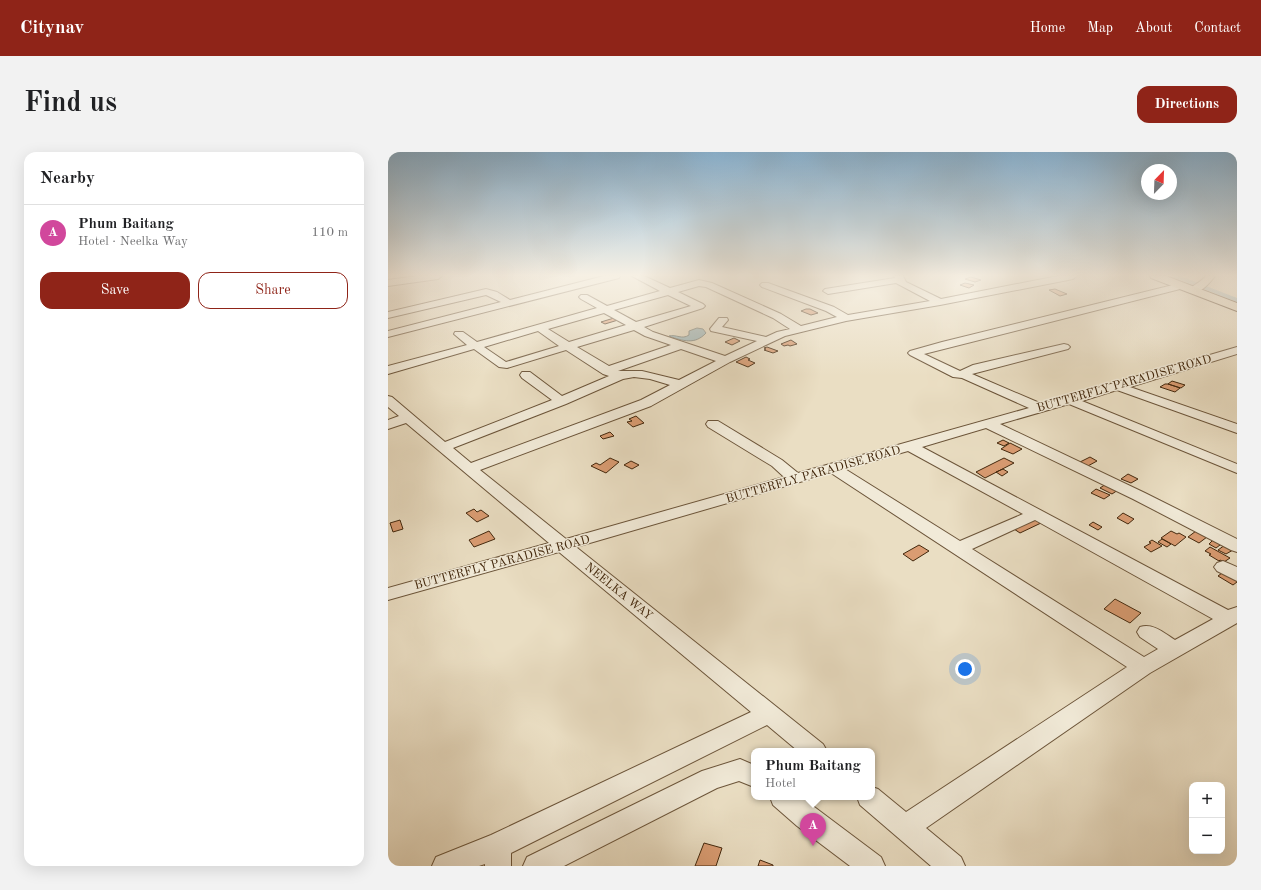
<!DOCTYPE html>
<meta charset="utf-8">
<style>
:root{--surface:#fff;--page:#f2f2f2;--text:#202124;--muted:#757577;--line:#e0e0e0;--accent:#8f2418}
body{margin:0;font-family:"Old Standard TT",serif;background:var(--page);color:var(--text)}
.controls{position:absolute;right:12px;bottom:12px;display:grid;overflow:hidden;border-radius:8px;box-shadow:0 4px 16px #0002}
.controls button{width:36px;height:36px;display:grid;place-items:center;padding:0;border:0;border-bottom:1px solid var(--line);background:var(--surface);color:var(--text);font:20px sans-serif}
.compass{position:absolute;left:753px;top:12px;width:36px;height:36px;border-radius:50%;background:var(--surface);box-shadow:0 4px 16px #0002;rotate:23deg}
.you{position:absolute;left:577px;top:517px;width:14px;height:14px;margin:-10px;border:3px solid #fff;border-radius:50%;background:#1a73e8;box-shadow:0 0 0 6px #1a73e833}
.badge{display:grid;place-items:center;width:26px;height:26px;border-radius:50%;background:var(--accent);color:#fff;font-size:13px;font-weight:700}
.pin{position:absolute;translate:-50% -33px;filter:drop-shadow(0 1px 2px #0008)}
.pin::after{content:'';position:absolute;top:21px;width:14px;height:12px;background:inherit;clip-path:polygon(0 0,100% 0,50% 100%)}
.popup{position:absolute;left:363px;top:596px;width:124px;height:52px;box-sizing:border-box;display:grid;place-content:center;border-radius:8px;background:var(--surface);filter:drop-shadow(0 1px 3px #0005);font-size:13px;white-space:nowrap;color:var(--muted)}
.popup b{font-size:15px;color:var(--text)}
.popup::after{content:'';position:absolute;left:50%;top:100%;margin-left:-8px;border:8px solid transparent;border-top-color:var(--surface)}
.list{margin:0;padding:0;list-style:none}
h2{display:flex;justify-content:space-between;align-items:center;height:52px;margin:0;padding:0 16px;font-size:17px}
h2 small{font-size:13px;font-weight:400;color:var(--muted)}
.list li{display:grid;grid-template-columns:26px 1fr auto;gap:12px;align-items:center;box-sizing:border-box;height:56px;padding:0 16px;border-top:1px solid var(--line)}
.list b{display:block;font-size:15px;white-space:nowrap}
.list p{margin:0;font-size:13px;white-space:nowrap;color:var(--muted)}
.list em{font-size:13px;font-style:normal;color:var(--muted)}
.actions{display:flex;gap:8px;padding:12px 16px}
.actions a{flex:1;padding:9px 0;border:1px solid var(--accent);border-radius:12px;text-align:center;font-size:14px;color:var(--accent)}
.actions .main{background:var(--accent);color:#fff}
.map{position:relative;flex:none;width:849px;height:714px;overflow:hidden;border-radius:12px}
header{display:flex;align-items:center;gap:24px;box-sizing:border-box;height:56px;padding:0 20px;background:var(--accent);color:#fff}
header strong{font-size:19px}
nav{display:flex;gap:22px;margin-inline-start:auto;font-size:14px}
.intro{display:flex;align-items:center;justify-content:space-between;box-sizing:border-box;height:96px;padding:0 24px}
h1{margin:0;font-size:28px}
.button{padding:10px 18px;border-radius:12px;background:var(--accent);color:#fff;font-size:14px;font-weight:700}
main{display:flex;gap:24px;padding:0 24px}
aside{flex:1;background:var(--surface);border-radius:12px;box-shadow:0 4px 16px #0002}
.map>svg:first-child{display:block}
.water{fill:#9db9be;stroke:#797f77}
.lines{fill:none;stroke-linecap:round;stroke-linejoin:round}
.canal{fill:#9db9be;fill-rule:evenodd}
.building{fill:#da9c72;stroke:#42270c}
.minor-casing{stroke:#6c553a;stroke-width:2}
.major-casing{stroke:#42270c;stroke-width:2}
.minor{fill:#f1ead8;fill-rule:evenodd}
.major{fill:#eadec3;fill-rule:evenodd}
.labels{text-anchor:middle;stroke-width:3;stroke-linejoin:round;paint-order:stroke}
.street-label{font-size:12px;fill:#42270c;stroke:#f1ead8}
</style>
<header>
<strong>Citynav</strong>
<nav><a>Home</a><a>Map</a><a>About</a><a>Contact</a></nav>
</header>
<div class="intro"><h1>Find us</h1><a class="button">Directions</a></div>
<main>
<aside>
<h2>Nearby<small></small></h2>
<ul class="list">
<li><span class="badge" style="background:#d1479c">A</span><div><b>Phum Baitang</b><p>Hotel · Neelka Way</p></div><em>110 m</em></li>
</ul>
<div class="actions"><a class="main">Save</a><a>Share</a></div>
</aside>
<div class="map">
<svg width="849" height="714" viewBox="0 0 849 714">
<rect width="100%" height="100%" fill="#eadec3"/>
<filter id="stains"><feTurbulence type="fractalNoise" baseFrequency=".005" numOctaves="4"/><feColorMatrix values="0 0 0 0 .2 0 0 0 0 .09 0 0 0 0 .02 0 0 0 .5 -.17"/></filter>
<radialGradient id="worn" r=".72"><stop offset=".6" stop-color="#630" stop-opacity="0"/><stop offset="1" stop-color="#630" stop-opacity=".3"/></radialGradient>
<path class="water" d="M309,176L315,177L318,181C307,193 295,189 281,184C288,182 294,188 301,183V179Z"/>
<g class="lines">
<path class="canal" d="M782,124H792L849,146V150Z"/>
</g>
<path class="building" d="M583,125L593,128L587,130L577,127Z
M577,131L586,133L581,136L572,133Z
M667,137L679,142L672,144L661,138Z
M418,157H422L430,161L423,163L413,159Z
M226,166L230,168L217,172L213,170Z
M346,186L352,189L344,193L337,190Z
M403,188L409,192L402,194L400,193L396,194L393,192Z
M379,195L390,199L385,201L376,198L378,197L376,196Z
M358,205L362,207L360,208L367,211L360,215L348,210Z
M784,229L797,233L793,236L780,232Z
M777,232H780L792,236L787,240L772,235Z
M248,264L256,271L245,275L239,270L244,269L241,267Z
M222,280L226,284L215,287L212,284Z
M615,288L621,291L616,294L609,291Z
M622,291L634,297L625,302L613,297Z
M702,305L709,309L698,315L690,311Z
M222,306L231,310L218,321L203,314L208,311L212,313Z
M616,306L626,311L597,326L588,320Z
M243,309L251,313L244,317L236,313Z
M615,317L620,320L614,324L608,320Z
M740,322L750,327L743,331L733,327Z
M718,332L730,338L724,342L712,336Z
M708,337L722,343L716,347L703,341Z
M86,357L89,360L93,358L101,364L89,370L78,361Z
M735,361L746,367L740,372L729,366Z
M644,365L653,371L632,381L623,375Z
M12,368L15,377L5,380L2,371Z
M705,370L714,375L710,378L701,373Z
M101,379L107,387L86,395L81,388Z
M783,379L789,382L791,381L798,385L787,394L773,386Z
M808,379L819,385L811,391L800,385Z
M827,386L836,390L828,396L821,392Z
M774,387L783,392L779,395L770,390Z
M764,388L774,394L763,400L756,395L763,391L761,390Z
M531,393L541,399L525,409L515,402Z
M837,393L845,398L838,402L830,398Z
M822,395L842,406L836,410L832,408L831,409L821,403L823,402L817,399Z
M838,418L849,424V430L845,433L830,424Z
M727,447L753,461L742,471L716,457Z
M316,691L334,696L328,714H307Z
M372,708L385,713V714H370Z"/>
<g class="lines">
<g class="minor-casing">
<path id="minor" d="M29,124H54L50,127L0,134V128Z
M216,124H232L231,126L0,185V179L113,150L98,143L0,166V160L98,137L109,140L122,148Z
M244,124H256L282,136L311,128L324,131L393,162L413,174L449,165L438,159L374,135L372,133L374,131H380L446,155L460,163L542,149L508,131L440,142L435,139L437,137L507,126L506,124H515L518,130L553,147L670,124H689L685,127L552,153L458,169L397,184L342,210L263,254L92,318L178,387L396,325L384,314L320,275L318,272L320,269H330L394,308L410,321L641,256L574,226L565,225L522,203L520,201L522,199L554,190L793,131L796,132L798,134L796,136L536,202L572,219L585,213L676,192L680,193L682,195L680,197L584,222L654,252L849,195V202L742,235L849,272V281L729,238L694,249L849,312V321L681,252L612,272L757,341L849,387V400L843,398L745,347L598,276L534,295L840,458L849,455V471L762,521L538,676L573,705L577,714H543L472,653L469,645H484V635L490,637L518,660L739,515L443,321L188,395L435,592L439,599H410L379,573L123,701V714H97V712L91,714H44L48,705L103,683L363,560L171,400L0,448V436L161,391L18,271L0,277V268L11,264L0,255V244L4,245L57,290L164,248L134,226L132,223L134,220H142L174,244L221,224L215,222L178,198L119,216L111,215L86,197L0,222V214L79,193L66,182L67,180H75L89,190L209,156L193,147L191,145L193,143H199L219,154L272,139ZM311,134L318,135L385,166L402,177L389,180L378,185L334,175L340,168L339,166H331L322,177L323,179L369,189L337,204L265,180L256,175L315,156L317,154L315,152L290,140ZM280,143L303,154L248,170L226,158ZM216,161L238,173L181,190L160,177ZM246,178L257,184L283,193L221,214L189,195ZM150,179L171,194L118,210L96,195ZM293,197L328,209L291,228L254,219H230ZM246,225L262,227L282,233L253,248L83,311L65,296L178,252L235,227ZM520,299L635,362L572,389L457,317ZM647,368L825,467L787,488C776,481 765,471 752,475L749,480L752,485L770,497L756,505L584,397Z
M818,124H827C821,132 813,142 802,140L800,138C805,133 812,131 818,124Z
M835,409L849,415V429L829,419L826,415L829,411Z
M352,607L366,613V635L351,629L329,636L176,714H135L139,705L314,619Z
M382,645H413L493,705L497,714H462L409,674L385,653Z"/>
</g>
<g class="major-casing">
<path id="major" d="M762,124H778L849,151V159L763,126Z"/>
</g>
<use href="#minor" class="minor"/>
<use href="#major" class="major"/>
</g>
<linearGradient id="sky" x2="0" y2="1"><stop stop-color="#8ab6d7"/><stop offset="0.55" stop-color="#f6f0e4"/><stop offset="1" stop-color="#f6f0e4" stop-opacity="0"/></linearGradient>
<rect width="849" height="224" fill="url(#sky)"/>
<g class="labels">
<g class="street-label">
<text transform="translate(736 231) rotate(-16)" y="4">BUTTERFLY PARADISE ROAD</text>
<text transform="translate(425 322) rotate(-16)" y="4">BUTTERFLY PARADISE ROAD</text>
<text transform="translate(114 410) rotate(-15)" y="4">BUTTERFLY PARADISE ROAD</text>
<text transform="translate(231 439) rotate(39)" y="4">NEELKA WAY</text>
</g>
</g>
<rect width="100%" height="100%" filter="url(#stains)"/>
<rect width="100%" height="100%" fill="url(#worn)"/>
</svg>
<div class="controls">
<button>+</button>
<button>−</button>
</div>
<svg class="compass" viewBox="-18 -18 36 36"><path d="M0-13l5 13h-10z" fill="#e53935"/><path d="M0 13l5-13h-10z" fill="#757577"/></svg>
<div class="you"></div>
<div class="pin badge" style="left:425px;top:694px;background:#d1479c">A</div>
<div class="popup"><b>Phum Baitang</b>Hotel</div>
</div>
</main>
